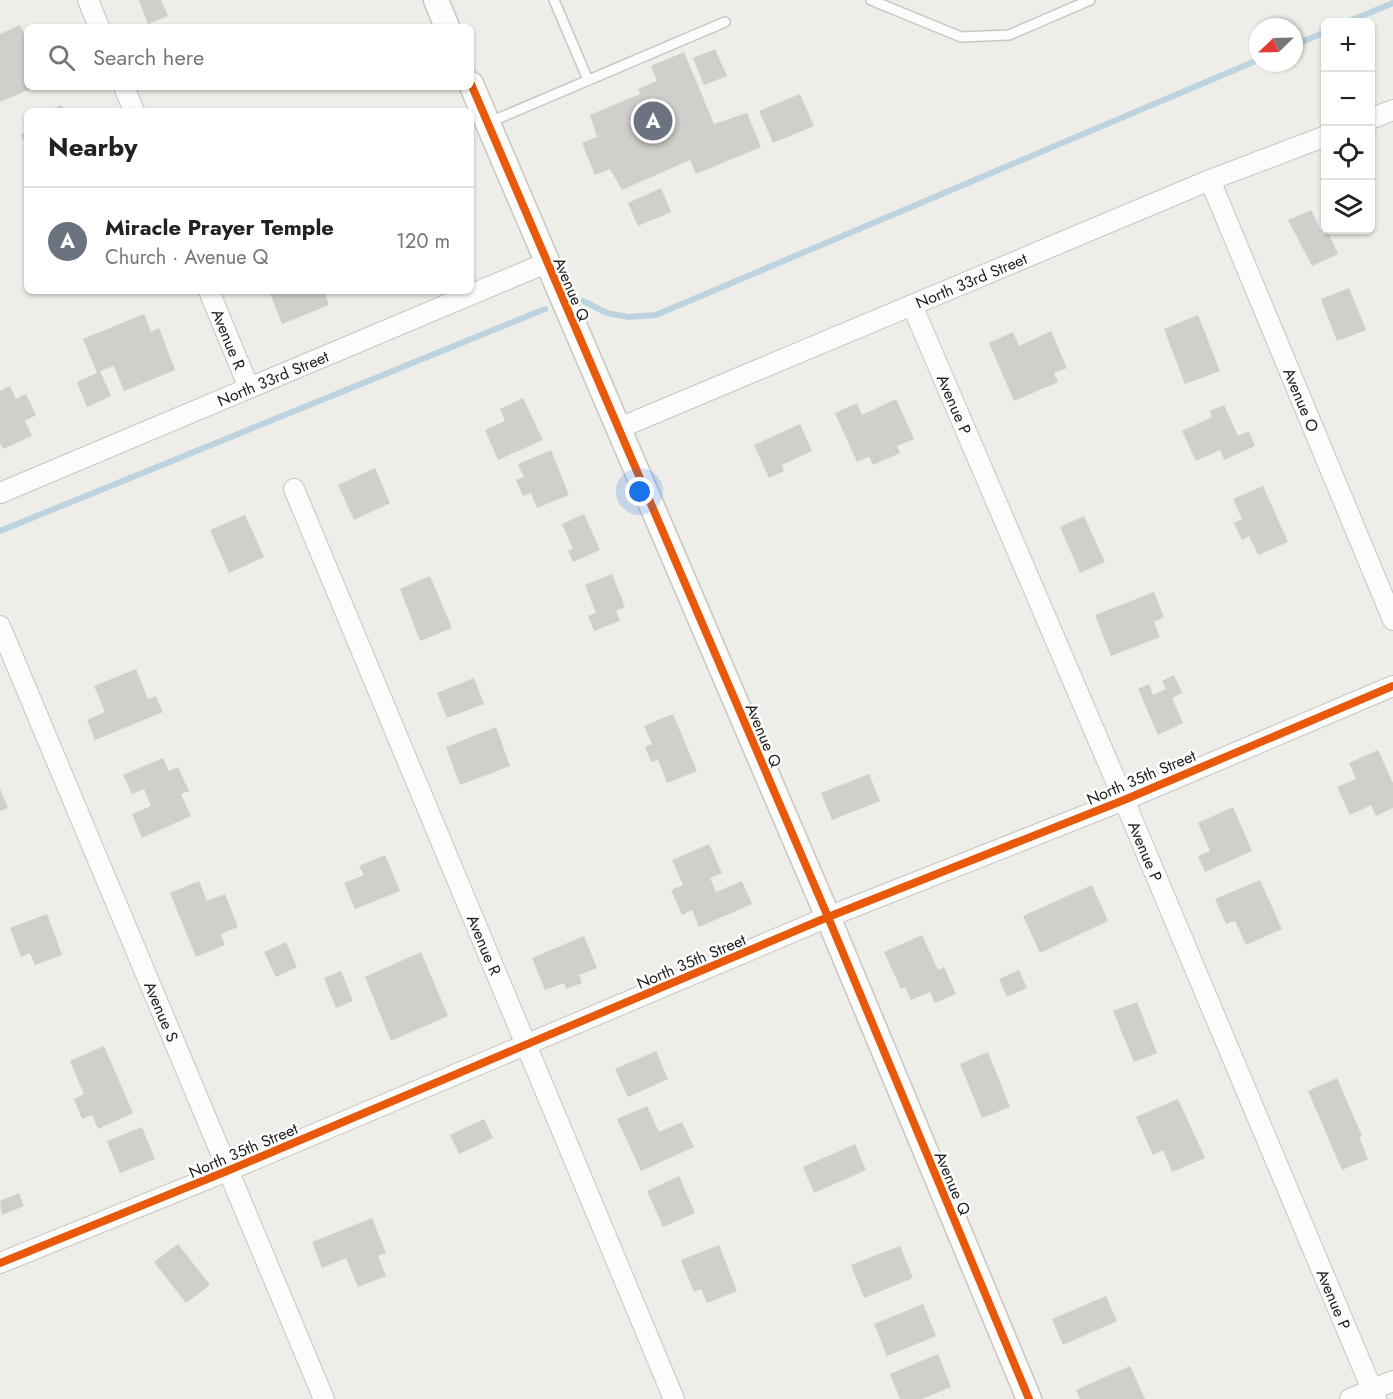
<!DOCTYPE html>
<meta charset="utf-8">
<style>
:root{--surface:#fff;--page:#f6f6f6;--text:#222;--muted:#767676;--line:#e0e0e0;--accent:#0f766e}
body{margin:0;font-family:Jost,sans-serif;background:var(--page);color:var(--text)}
.controls{position:absolute;right:18px;top:18px;display:grid;overflow:hidden;border-radius:9px;box-shadow:0 2px 4px #0004}
.controls button{width:54px;height:54px;display:grid;place-items:center;padding:0;border:0;border-bottom:2px solid var(--line);background:var(--surface);color:var(--text);font:30px sans-serif}
.compass{position:absolute;left:1249px;top:18px;width:54px;height:54px;border-radius:50%;background:var(--surface);box-shadow:0 2px 4px #0004;rotate:247deg}
.you{position:absolute;left:640px;top:492px;width:21px;height:21px;margin:-15px;border:4px solid #fff;border-radius:50%;background:#1a73e8;box-shadow:0 0 0 9px #1a73e833}
.badge{display:grid;place-items:center;width:39px;height:39px;border-radius:50%;background:var(--accent);color:#fff;font-size:20px;font-weight:700}
.pin{position:absolute;translate:-50% -50%;border:3px solid #fff;box-shadow:0 2px 6px #0006}
.list{margin:0;padding:0;list-style:none}
h2{display:flex;justify-content:space-between;align-items:center;height:78px;margin:0;padding:0 24px;font-size:26px}
h2 small{font-size:20px;font-weight:400;color:var(--muted)}
.list li{display:grid;grid-template-columns:39px 1fr auto;gap:18px;align-items:center;box-sizing:border-box;height:108px;padding:0 24px;border-top:2px solid var(--line)}
.list b{display:block;font-size:22px;white-space:nowrap}
.list p{margin:0;font-size:20px;white-space:nowrap;color:var(--muted)}
.list em{font-size:20px;font-style:normal;color:var(--muted)}
.icon{flex:none;width:33px;height:33px;fill:none;stroke:currentColor;stroke-width:2;stroke-linecap:round;stroke-linejoin:round}
.map{position:relative;flex:none;width:1393px;height:1399px;overflow:hidden}
.search{position:absolute;background:var(--surface);box-shadow:0 2px 4px #0004;left:24px;top:24px;width:450px;height:66px;display:flex;align-items:center;gap:15px;box-sizing:border-box;padding:0 21px;border-radius:9px;color:var(--muted);font-size:22px}
.panel{position:absolute;background:var(--surface);box-shadow:0 2px 4px #0004;left:24px;top:108px;width:450px;height:186px;border-radius:9px}
.map>svg:first-child{display:block}
.lines{fill:none;stroke-linecap:round;stroke-linejoin:round}
.stream{stroke:#bdd3e0;stroke-width:6}
.building{fill:#d0cfcb}
.service-casing{stroke:#c6c6c4;stroke-width:12}
.minor-casing{stroke:#c6c6c4;stroke-width:22}
.tertiary-casing{stroke:#c6c6c4;stroke-width:27}
.service{stroke:#fcfcfc;stroke-width:9}
.minor{stroke:#fcfcfc;stroke-width:20}
.tertiary{stroke:#fcfcfc;stroke-width:24}
.cycleway-casing{stroke:#fff;stroke-width:11}
.cycleway{stroke:#e8590c;stroke-width:8}
.labels{text-anchor:middle;stroke-width:5;stroke-linejoin:round;paint-order:stroke}
.street-label{font-size:16px;fill:#1f1f1f;stroke:#fff}
</style>
<div class="map">
<svg width="1393" height="1399" viewBox="0 0 1393 1399">
<rect width="100%" height="100%" fill="#eeede8"/>
<g class="lines">
<path class="stream" d="M1347,22L1393,3
M1294,45L1326,32
M583,301L607,313L628,317L656,315L1258,60
M0,531L545,309"/>
</g>
<path class="building" d="M139,0H161L168,16L148,24Z
M20,25L27,41V87H35L0,102V34Z
M715,49L727,76L704,85L693,58Z
M684,52L714,124L747,113L761,147L696,174L690,160L622,190L610,169L595,175L582,143L597,137L590,115L640,94L638,89L657,81L651,66Z
M800,94L814,126L773,143L759,111Z
M62,105L65,111H48Z
M27,132V147L21,135Z
M661,188L671,212L638,226L628,203Z
M1311,210L1323,235L1328,232L1338,254L1312,266L1288,220Z
M1349,288L1366,330L1337,341L1321,299Z
M269,291H324L329,305L282,324Z
M144,314L151,332L159,328L175,370L124,391L114,366L100,371L111,396L87,407L77,382L97,373L83,339Z
M1198,315L1220,371L1185,384L1164,329Z
M1051,331L1067,368L1054,373L1058,382L1014,401L989,343L1013,332L1019,346Z
M10,386L16,399L26,394L36,415L25,421L32,436L3,449L0,443V391Z
M523,398L543,440L498,460L485,430L505,421L500,409Z
M896,399L914,439L897,446L900,453L873,465L869,457L857,462L835,413L857,403L862,415Z
M1224,405L1238,436L1249,431L1255,446L1224,460L1220,450L1196,461L1182,431L1212,417L1210,411Z
M800,424L812,451L782,465L784,471L769,478L754,445Z
M551,450L569,495L537,508L531,493L523,496L516,480L524,477L518,464Z
M375,468L390,503L354,520L338,485Z
M1263,486L1288,542L1258,555L1249,536L1242,540L1234,523L1242,519L1233,499Z
M584,514L600,550L573,562L568,551L573,549L562,524Z
M245,515L264,557L229,573L210,530Z
M1084,516L1105,562L1080,573L1060,527Z
M612,574L625,607L616,611L620,621L594,631L588,616L596,613L585,585Z
M430,576L452,628L420,641L400,589Z
M1154,592L1164,617L1154,622L1160,637L1111,656L1095,615Z
M136,669L148,699L156,696L163,712L95,740L87,720L105,712L94,686Z
M1174,675L1182,693L1172,698L1183,723L1158,735L1138,689L1149,684L1153,695L1166,689L1162,681Z
M474,678L484,704L447,718L437,693Z
M673,714L697,771L667,783L658,760L651,762L645,747L652,744L644,726Z
M496,727L510,766L460,785L446,747Z
M1378,750L1393,783V808L1376,816L1371,805L1350,815L1337,787L1356,779L1349,763Z
M163,758L169,771L178,767L189,791L181,794L191,816L142,838L132,814L151,806L144,789L132,794L123,775Z
M869,774L880,801L832,820L821,793Z
M0,789L8,808L0,811Z
M1233,807L1252,851L1205,872L1198,856L1210,851L1198,823Z
M709,844L722,873L710,878L716,892L742,881L752,904L699,927L692,910L682,915L671,890L683,885L672,860Z
M385,855L400,891L355,909L344,883L364,875L359,866Z
M1260,880L1282,929L1246,945L1235,921L1226,924L1215,899Z
M199,881L207,901L225,894L238,927L221,934L225,945L196,957L170,893Z
M1092,885L1108,921L1040,953L1023,916Z
M47,914L62,955L35,965L30,953L21,957L10,928Z
M922,935L938,970L944,967L956,994L935,1003L930,992L911,1000L905,987L901,989L884,952Z
M584,936L597,968L579,975L582,983L566,989L564,983L545,990L532,958Z
M286,942L297,967L276,977L264,952Z
M421,952L448,1016L391,1041L365,977Z
M1019,970L1027,988L1007,997L999,979Z
M341,971L353,1001L336,1008L324,978Z
M1137,1002L1157,1053L1134,1062L1113,1011Z
M104,1046L133,1113L98,1129L92,1115L82,1119L74,1099L84,1094L70,1061Z
M656,1051L668,1079L628,1097L615,1069Z
M988,1052L1010,1107L982,1118L960,1064Z
M1337,1078L1362,1136L1359,1137L1368,1159L1342,1170L1308,1091Z
M1178,1099L1205,1158L1172,1172L1163,1150L1153,1155L1136,1117Z
M647,1106L659,1132L682,1122L694,1147L641,1171L617,1119Z
M484,1119L493,1138L459,1154L450,1135Z
M142,1127L155,1159L120,1173L107,1141Z
M855,1144L866,1170L814,1193L803,1167Z
M679,1176L695,1213L663,1227L647,1191Z
M19,1193L24,1206L2,1215L0,1201Z
M372,1218L386,1253L378,1256L386,1276L358,1287L346,1258L322,1268L312,1242Z
M178,1244L210,1285L186,1303L154,1262Z
M719,1245L737,1291L707,1303L701,1289L694,1292L681,1260Z
M900,1246L913,1278L864,1298L851,1265Z
M1106,1296L1117,1321L1063,1345L1052,1319Z
M923,1304L936,1336L887,1356L874,1324Z
M938,1354L951,1387L922,1399H900L890,1374Z
M1130,1366L1145,1399H1080L1076,1390Z"/>
<g class="lines">
<g class="service-casing">
<path id="service" d="M554,0L588,80
M871,0L961,37L1009,35L1090,0
M490,122L725,22"/>
</g>
<g class="minor-casing">
<g id="minor">
<path d="M88,0L99,27"/>
<path d="M124,87L134,111"/>
<path d="M1370,119L1393,110"/>
<path id="s1" d="M1210,180L1393,620"/>
<path id="s2" d="M209,291L249,388"/>
<path id="s3" d="M912,305L1124,800L1376,1399"/>
<path id="s4" d="M617,429L1210,180L1326,136"/>
<path id="s5" d="M294,489L674,1399"/>
<path id="s6" d="M0,493L546,263"/>
<path id="s7" d="M0,626L324,1399"/>
<path d="M0,1263L227,1171L828,917L1124,800L1393,686"/>
<path d="M1350,1399L1393,1381"/>
</g>
</g>
<g class="tertiary-casing">
<path id="tertiary" d="M436,0L447,27
M471,84L828,917L1029,1399"/>
</g>
<use href="#service" class="service"/>
<use href="#minor" class="minor"/>
<use href="#tertiary" class="tertiary"/>
<g class="cycleway-casing">
<path id="cycleway" d="M471,84L828,917L1029,1399
M0,1263L227,1171L828,917L1124,800L1393,686"/>
</g>
<use href="#cycleway" class="cycleway"/>
</g>
<g class="labels">
<g class="street-label">
<text dy="6" stroke="none"><textPath href="#s4" startOffset="384">North 33rd Street</textPath></text>
<text transform="translate(572 289) rotate(67)" y="6">Avenue Q</text>
<text dy="6" stroke="none"><textPath href="#s2" startOffset="52">Avenue R</textPath></text>
<text dy="6" stroke="none"><textPath href="#s6" startOffset="296">North 33rd Street</textPath></text>
<text dy="6" stroke="none"><textPath href="#s1" startOffset="238">Avenue O</textPath></text>
<text dy="6" stroke="none"><textPath href="#s3" startOffset="108">Avenue P</textPath></text>
<text transform="translate(764 735) rotate(67)" y="6">Avenue Q</text>
<text transform="translate(1141 777) rotate(-23)" y="6">North 35th Street</text>
<text dy="6" stroke="none"><textPath href="#s3" startOffset="594">Avenue P</textPath></text>
<text dy="6" stroke="none"><textPath href="#s5" startOffset="494">Avenue R</textPath></text>
<text transform="translate(691 961) rotate(-23)" y="6">North 35th Street</text>
<text dy="6" stroke="none"><textPath href="#s7" startOffset="418">Avenue S</textPath></text>
<text transform="translate(243 1150) rotate(-23)" y="6">North 35th Street</text>
<text transform="translate(953 1183) rotate(67)" y="6">Avenue Q</text>
<text dy="6" stroke="none"><textPath href="#s3" startOffset="1080">Avenue P</textPath></text>
</g>
</g>
</svg>
<div class="controls">
<button>+</button>
<button>−</button>
<button><svg class="icon" aria-label="locate" viewBox="0 0 24 24"><circle cx="12" cy="12" r="6"/><path d="M12 2v4M12 18v4M2 12h4M18 12h4"/></svg></button>
<button><svg class="icon" aria-label="layers" viewBox="0 0 24 24"><path d="M12 4l9 5-9 5-9-5zM3 14l9 5 9-5"/></svg></button>
</div>
<svg class="compass" viewBox="-18 -18 36 36"><path d="M0-13l5 13h-10z" fill="#e53935"/><path d="M0 13l5-13h-10z" fill="#767676"/></svg>
<div class="you"></div>
<div class="pin badge" style="left:653px;top:121px;background:#6b7280">A</div>
<div class="search"><svg class="icon" aria-label="search" viewBox="0 0 24 24"><circle cx="10" cy="10" r="6"/><path d="M15 15l6 6"/></svg>Search here</div>
<section class="panel">
<h2>Nearby<small></small></h2>
<ul class="list">
<li><span class="badge" style="background:#6b7280">A</span><div><b>Miracle Prayer Temple</b><p>Church · Avenue Q</p></div><em>120 m</em></li>
</ul>
</section>
</div>
